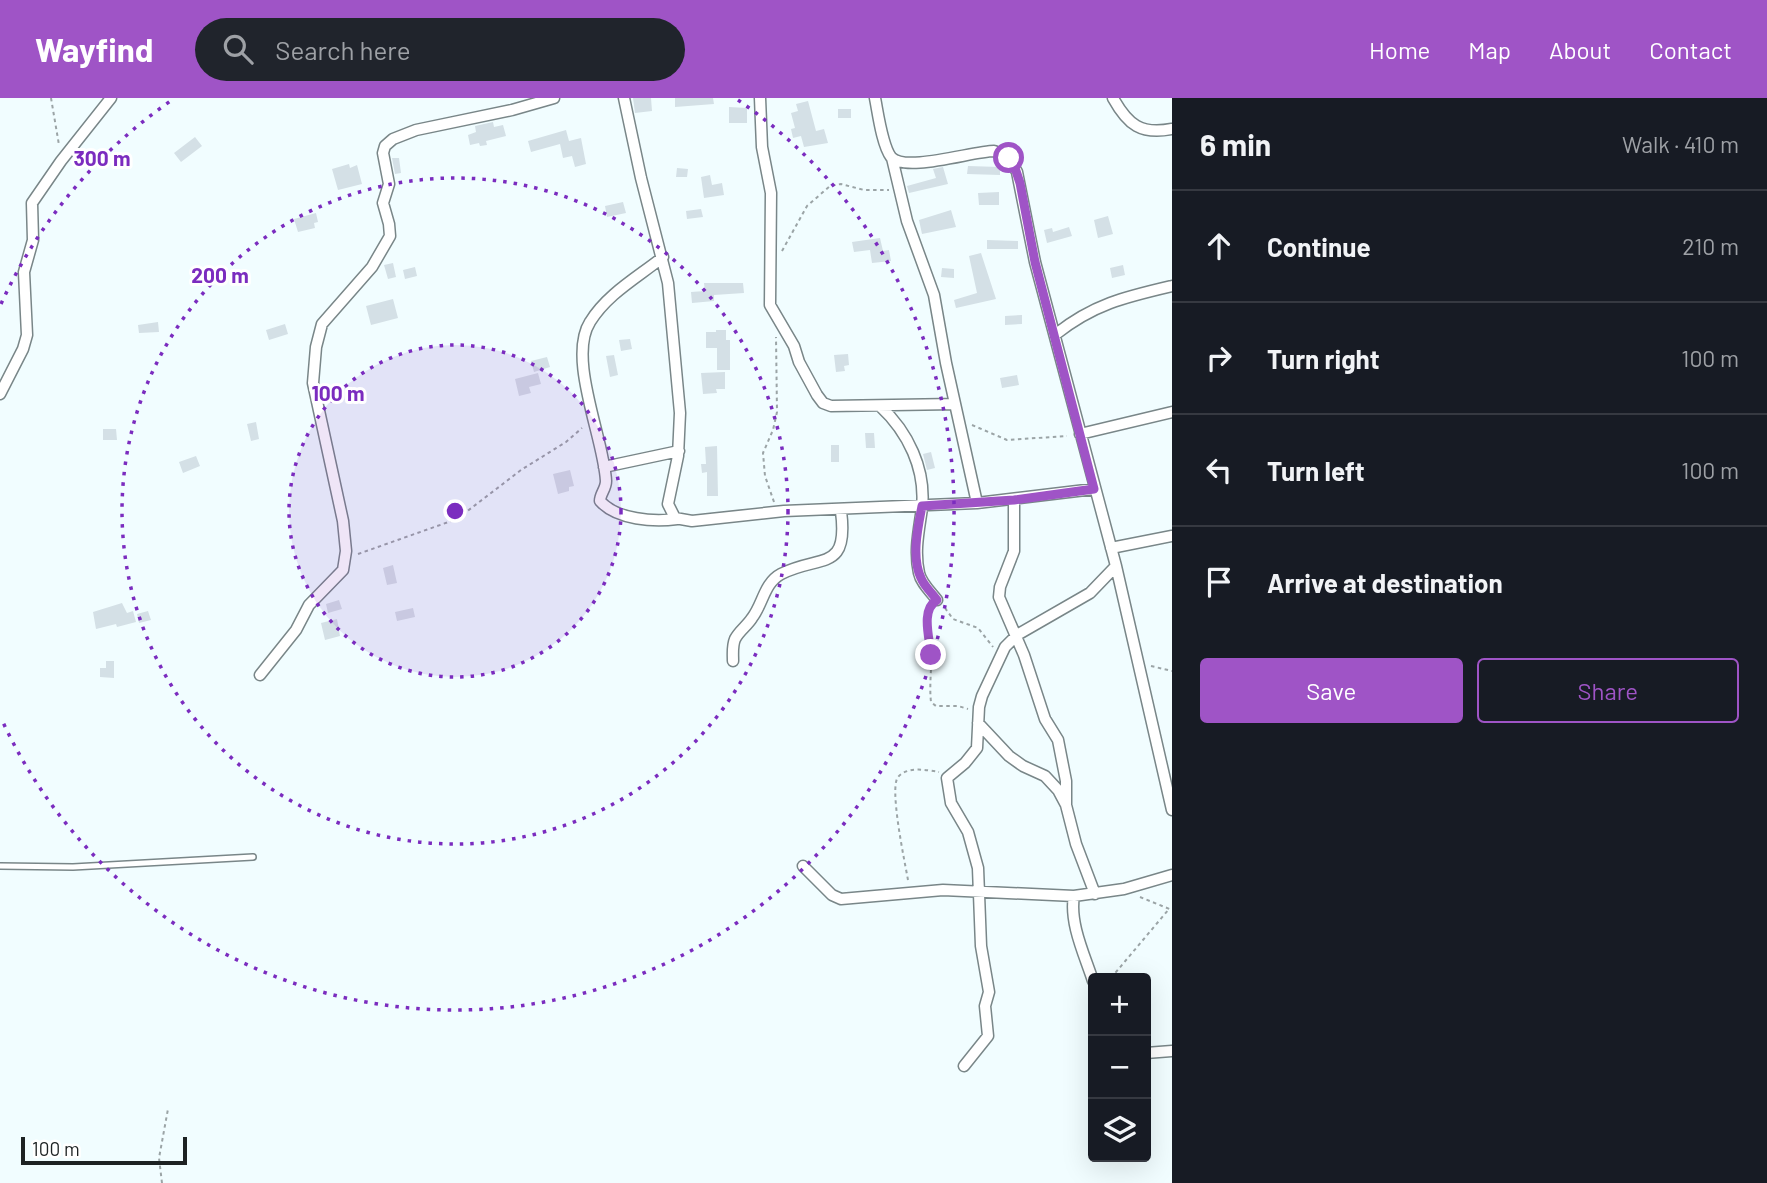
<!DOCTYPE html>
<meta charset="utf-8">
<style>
:root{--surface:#171b24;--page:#20242c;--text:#f1f3f6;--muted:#9ea1a6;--line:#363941;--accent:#9f54c6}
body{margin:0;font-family:Barlow,sans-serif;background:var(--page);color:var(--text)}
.controls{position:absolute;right:21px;bottom:21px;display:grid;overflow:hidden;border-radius:7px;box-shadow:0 7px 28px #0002}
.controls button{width:63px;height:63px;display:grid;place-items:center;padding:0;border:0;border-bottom:2px solid var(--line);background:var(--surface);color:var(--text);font:35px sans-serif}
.scale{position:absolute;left:21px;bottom:18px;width:166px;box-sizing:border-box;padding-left:7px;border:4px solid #1d2223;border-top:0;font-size:19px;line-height:24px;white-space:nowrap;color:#1d2223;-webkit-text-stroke:5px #fff;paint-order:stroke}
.stop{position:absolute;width:21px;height:21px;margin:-16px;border:5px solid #9f54c6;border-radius:50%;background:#fff}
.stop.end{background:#9f54c6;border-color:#fff;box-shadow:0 2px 7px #0008}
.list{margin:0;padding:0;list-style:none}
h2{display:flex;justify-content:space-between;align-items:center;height:91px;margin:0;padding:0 28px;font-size:30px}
h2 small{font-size:23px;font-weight:400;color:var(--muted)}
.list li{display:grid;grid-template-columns:46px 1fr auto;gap:21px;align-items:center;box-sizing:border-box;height:112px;padding:0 28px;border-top:2px solid var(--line)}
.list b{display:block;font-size:26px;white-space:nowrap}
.list em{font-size:23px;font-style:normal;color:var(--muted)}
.actions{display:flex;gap:14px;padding:21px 28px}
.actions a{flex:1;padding:16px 0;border:2px solid var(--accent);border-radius:7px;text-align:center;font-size:24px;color:var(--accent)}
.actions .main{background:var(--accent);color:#fff}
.icon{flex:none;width:38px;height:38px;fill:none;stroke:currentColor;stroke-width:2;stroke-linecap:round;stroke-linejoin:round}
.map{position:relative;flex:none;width:1172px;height:1085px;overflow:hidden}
header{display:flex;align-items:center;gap:42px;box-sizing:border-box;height:98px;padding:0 35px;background:var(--accent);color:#fff}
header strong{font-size:33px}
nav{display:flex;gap:38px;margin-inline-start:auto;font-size:24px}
.search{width:490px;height:63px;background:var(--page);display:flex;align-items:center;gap:18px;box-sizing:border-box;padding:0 24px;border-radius:38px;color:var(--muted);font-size:26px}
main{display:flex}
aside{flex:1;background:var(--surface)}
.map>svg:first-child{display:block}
.building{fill:#d4e0e6}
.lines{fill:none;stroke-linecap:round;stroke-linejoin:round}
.service-casing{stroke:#798688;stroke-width:8}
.minor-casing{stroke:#798688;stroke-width:13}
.path{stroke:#9ba4a6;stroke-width:2;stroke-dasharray:3.5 3.5;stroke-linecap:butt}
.service{stroke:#fff;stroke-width:5}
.minor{stroke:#fff;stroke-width:10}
.route{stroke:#9f54c6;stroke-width:9}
.ring{fill:none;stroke:#7b2cbf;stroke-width:3.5;stroke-dasharray:3.5 7}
.centre{fill:#7b2cbf;stroke:#fff;stroke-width:3.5}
.ring-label{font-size:21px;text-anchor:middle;font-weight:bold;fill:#7b2cbf;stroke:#fff;stroke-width:6;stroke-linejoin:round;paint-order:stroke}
</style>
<header>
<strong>Wayfind</strong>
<div class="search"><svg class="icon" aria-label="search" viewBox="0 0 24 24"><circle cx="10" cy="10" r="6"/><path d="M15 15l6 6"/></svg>Search here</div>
<nav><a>Home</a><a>Map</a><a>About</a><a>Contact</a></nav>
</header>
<main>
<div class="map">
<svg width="1172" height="1085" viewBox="0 0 1172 1085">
<rect width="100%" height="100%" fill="#f1fdff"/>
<path class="building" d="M633,0H651L652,13L635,15Z
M675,0H713L714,6L675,9Z
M808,3L816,33L824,31L828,45L804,49L801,38L793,40L791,31L795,30L791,15L798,13L796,6Z
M729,9L747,10V25H729Z
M838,11H851V20H838Z
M493,24L494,29L503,27L506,38L486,43L487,47L480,48L479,45L470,47L468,37L476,34L475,28Z
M566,32L569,43L581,40L586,66L575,69L572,58L563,60L560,46L531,54L528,43Z
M195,39L202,48L181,64L174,55Z
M392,60H399L401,75L395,76Z
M349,66L350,70L357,67L362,86L338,92L332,71Z
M968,68L1000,69V77L967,76Z
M943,69L948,86L909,95L907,88L936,80L933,71Z
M677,70L688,71L687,79H676Z
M710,77L712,87L722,85L724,97L704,100L701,79Z
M999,94V107H979L978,95Z
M623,104L626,115L607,119L605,108Z
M701,111L703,119L687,121L686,113Z
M951,112L956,129L922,136L919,122Z
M316,115L318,124L314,125L315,130L298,134L294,121Z
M1108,118L1113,136L1098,140L1094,122Z
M1069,129L1072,138L1047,145L1044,132L1052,130L1053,134Z
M880,140L883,153L889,152L891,163L872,165L870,152L854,154L852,144Z
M987,142L1018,143V151H987Z
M981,155L996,201L956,210L954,202L977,195L969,158Z
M393,165L396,179L388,181L384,167Z
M1123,167L1125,177L1112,180L1110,170Z
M415,169L417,178L405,181L403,172Z
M942,170L954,171V180L941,179Z
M704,185H743L744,195L714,197V203L692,205L691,194L705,193Z
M393,201L398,220L371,227L366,208Z
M1022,217V226L1005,227V218Z
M158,224L159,234L139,235L138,227Z
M285,226L288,236L269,242L266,232Z
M716,232H726V242H730V272H717V250H706V234H716Z
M630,241L632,251L621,253L619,242Z
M848,256L849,267L844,268L845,273L836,274L834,257Z
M614,257L618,277L610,279L606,258Z
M547,259L550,269L534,274L531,263Z
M725,274V291H716L717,295L703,296L701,275Z
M538,275L541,286L529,289L531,295L519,298L515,281Z
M1017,277L1019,287L1002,290L1000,280Z
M256,324L259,341L251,343L247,326Z
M103,331H116L117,342H103Z
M865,335H874L875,350H866Z
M831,347H839V364H831Z
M717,348L718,398H707V374L702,375L701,366H706L705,349Z
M931,354L935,370L927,372L923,356Z
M196,358L200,368L183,375L179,364Z
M570,372L574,388L569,389V393L558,396L553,376Z
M393,467L397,485L387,487L383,470Z
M339,502L342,511L328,515L326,506Z
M122,505L127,515L133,513L136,524L117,529L116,526L96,531L93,514Z
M413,510L415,519L397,523L395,514Z
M148,513L151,522L139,525L137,516Z
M337,521L340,538L325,542L321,525Z
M106,563H114V580L100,579V570H106Z"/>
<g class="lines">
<g class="service-casing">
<path id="service" d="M0,768L73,769L253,759"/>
</g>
<g class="minor-casing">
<path id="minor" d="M624,0L641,80L668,185L680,315L678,358L668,406L675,420L692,423L784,413L977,405L1094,391
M760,0L762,49L771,95L770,207L794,248L799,264L817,297L823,305L831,308L955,306
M875,0C878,15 882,47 891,59C905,75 973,53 994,53L1009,60L1017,74L1035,164L1116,468L1172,712
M1113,0C1128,27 1141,37 1172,31
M892,60L907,123L934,197L946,265L977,405
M663,159C638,179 607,196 590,224C567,260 604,341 606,383C606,391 600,396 600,403C617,422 654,424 677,421
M1056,236C1094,206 1125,199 1172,188
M0,296L23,251L27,237L24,174L33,142L32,105L61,63L111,0
M880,308C908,334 926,371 922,410C919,432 914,453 919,475C921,485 931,494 937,502
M1080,336L1172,314
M604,369L679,353
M1014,402V453L1000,489L999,499L1024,557L1045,621L1058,642L1066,683V707
M1111,450L1172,438
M733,563C733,556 732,548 735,541C739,533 747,528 752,520C763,506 764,485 781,476C820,456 849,475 841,413
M260,577L296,532L309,507L343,472L346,453L343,423L313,285L316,249L322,226L372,169L390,138L389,126L383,105L389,86L383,55L385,48L393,41L416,32L512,12L554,0
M978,625L1009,658L1023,668L1045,678L1058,692L1066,707L1076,746L1095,796
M803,768L832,797L841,801L943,792L1074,798L1124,791L1172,777
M1074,798C1069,825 1085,858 1093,883
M1146,955L1172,953
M964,968L988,938L985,908L989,894L981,848L978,770L968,734L951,705L947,680L965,665L977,650L979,609L982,598L1005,549L1017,537L1090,495L1116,468"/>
</g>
<path class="path" d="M51,0L59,47
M782,153L807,108L830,88L841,86L864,92H889
M972,327L1007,342L1067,338
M774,404L765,378L763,355L773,332L777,314L776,239
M358,456L457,421L521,372L566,344L582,330
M929,509C925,524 930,539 931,554C932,570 929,587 931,604L936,608H958L968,611
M945,510L953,521L978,530L993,549
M1151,568L1172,573
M908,782C905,765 889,690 898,679C907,668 927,672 939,674
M1140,799L1172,812
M1111,880L1169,811
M162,1085L159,1060L168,1011"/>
<use href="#service" class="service"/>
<use href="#minor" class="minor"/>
</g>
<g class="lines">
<path class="route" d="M931,557C930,541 920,512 937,502C932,495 924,488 921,480C911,459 918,429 922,408L1014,402L1094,391L1035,164L1020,85L1014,67L1009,60"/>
</g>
<circle cx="455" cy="413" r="166" fill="#7b2cbf" fill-opacity=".12"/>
<g class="ring">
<circle cx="455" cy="413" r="166"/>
<circle cx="455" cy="413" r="333"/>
<path d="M1 206A499 499 0 0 1 172 2M738 2A499 499 0 1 1 1 620"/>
</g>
<circle cx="455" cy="413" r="10" class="centre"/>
<g class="ring-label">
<text x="102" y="68">300 m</text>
<text x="220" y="185">200 m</text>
<text x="338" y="303">100 m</text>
</g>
</svg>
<div class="controls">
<button>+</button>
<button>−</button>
<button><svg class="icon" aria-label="layers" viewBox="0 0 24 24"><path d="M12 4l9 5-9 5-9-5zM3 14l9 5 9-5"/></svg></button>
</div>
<div class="scale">100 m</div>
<div class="stop" style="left:1009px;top:60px"></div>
<div class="stop end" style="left:931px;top:557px"></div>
</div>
<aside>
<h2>6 min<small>Walk · 410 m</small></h2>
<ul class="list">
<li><svg class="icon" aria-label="ahead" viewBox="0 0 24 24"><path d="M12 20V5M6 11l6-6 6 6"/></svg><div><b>Continue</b></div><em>210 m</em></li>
<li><svg class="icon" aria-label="right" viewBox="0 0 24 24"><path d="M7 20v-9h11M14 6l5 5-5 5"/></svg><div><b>Turn right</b></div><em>100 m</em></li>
<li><svg class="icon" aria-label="left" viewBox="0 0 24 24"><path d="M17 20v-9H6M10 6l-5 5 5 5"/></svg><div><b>Turn left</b></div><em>100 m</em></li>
<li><svg class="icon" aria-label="arrive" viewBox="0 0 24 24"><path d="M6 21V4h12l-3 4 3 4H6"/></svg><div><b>Arrive at destination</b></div></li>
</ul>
<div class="actions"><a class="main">Save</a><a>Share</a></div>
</aside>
</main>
